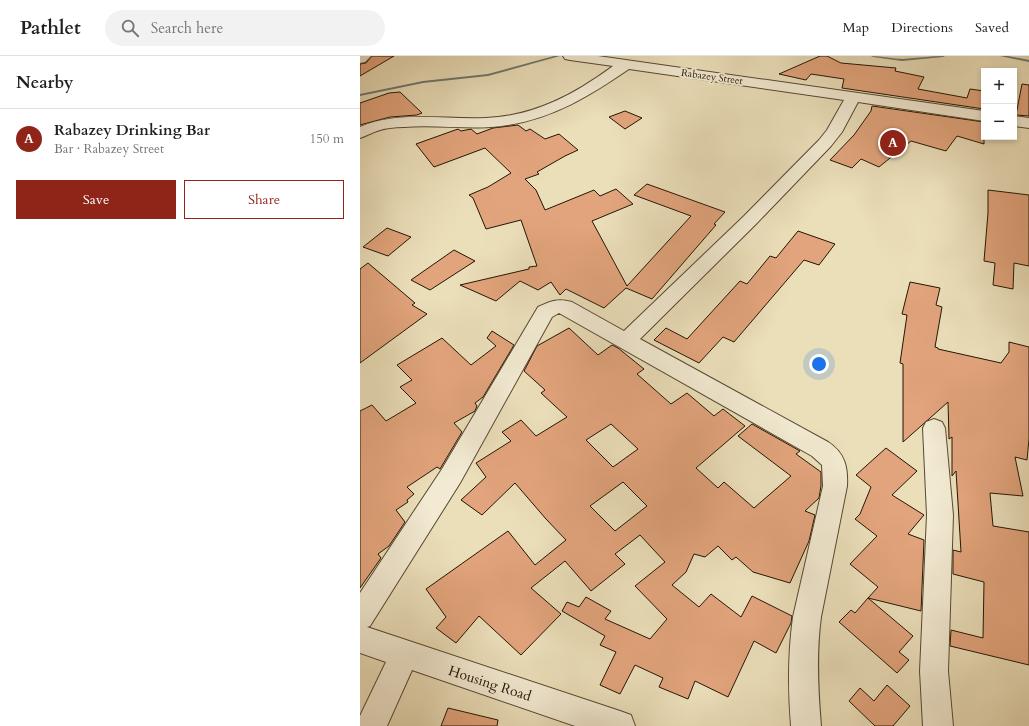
<!DOCTYPE html>
<meta charset="utf-8">
<style>
:root{--surface:#fff;--page:#f2f2f2;--text:#202124;--muted:#757577;--line:#e0e0e0;--accent:#8f2418}
body{margin:0;font-family:Cardo,serif;background:var(--page);color:var(--text)}
.controls{position:absolute;right:12px;top:12px;display:grid;overflow:hidden;border-radius:0px;box-shadow:0 2px 6px #0003}
.controls button{width:36px;height:36px;display:grid;place-items:center;padding:0;border:0;border-bottom:1px solid var(--line);background:var(--surface);color:var(--text);font:20px sans-serif}
.you{position:absolute;left:459px;top:308px;width:14px;height:14px;margin:-10px;border:3px solid #fff;border-radius:50%;background:#1a73e8;box-shadow:0 0 0 6px #1a73e833}
.badge{display:grid;place-items:center;width:26px;height:26px;border-radius:50%;background:var(--accent);color:#fff;font-size:13px;font-weight:700}
.pin{position:absolute;translate:-50% -50%;border:2px solid #fff;box-shadow:0 1px 4px #0006}
.list{margin:0;padding:0;list-style:none}
h2{display:flex;justify-content:space-between;align-items:center;height:52px;margin:0;padding:0 16px;font-size:17px}
h2 small{font-size:13px;font-weight:400;color:var(--muted)}
.list li{display:grid;grid-template-columns:26px 1fr auto;gap:12px;align-items:center;box-sizing:border-box;height:60px;padding:0 16px;border-top:1px solid var(--line)}
.list b{display:block;font-size:15px;white-space:nowrap}
.list p{margin:0;font-size:13px;white-space:nowrap;color:var(--muted)}
.list em{font-size:13px;font-style:normal;color:var(--muted)}
.actions{display:flex;gap:8px;padding:12px 16px}
.actions a{flex:1;padding:9px 0;border:1px solid var(--accent);border-radius:0px;text-align:center;font-size:14px;color:var(--accent)}
.actions .main{background:var(--accent);color:#fff}
.icon{flex:none;width:22px;height:22px;fill:none;stroke:currentColor;stroke-width:2;stroke-linecap:round;stroke-linejoin:round}
.map{position:relative;flex:none;width:669px;height:670px;overflow:hidden}
header{display:flex;align-items:center;gap:24px;box-sizing:border-box;height:56px;padding:0 20px;background:var(--surface);border-bottom:1px solid var(--line)}
header strong{font-size:19px}
nav{display:flex;gap:22px;margin-inline-start:auto;font-size:14px}
.search{width:280px;height:36px;background:var(--page);display:flex;align-items:center;gap:10px;box-sizing:border-box;padding:0 14px;border-radius:22px;color:var(--muted);font-size:15px}
main{display:flex}
aside{flex:1;background:var(--surface)}
.map>svg:first-child{display:block}
.lines{fill:none;stroke-linecap:round;stroke-linejoin:round}
.stream{fill:#6e7772;fill-rule:evenodd}
.building{fill:#e2a47c;stroke:#241504;fill-rule:evenodd}
.minor-casing{stroke:#564832;stroke-width:2}
.minor{fill:#f2ead2;fill-rule:evenodd}
.labels{text-anchor:middle;stroke-width:4;stroke-linejoin:round;paint-order:stroke}
.far-street-label{font-size:10px;fill:#241504;stroke:#f2ead2}
.near-street-label{font-size:14px;fill:#241504;stroke:#f2ead2}
</style>
<header>
<strong>Pathlet</strong>
<div class="search"><svg class="icon" aria-label="search" viewBox="0 0 24 24"><circle cx="10" cy="10" r="6"/><path d="M15 15l6 6"/></svg>Search here</div>
<nav><a>Map</a><a>Directions</a><a>Saved</a></nav>
</header>
<main>
<aside>
<h2>Nearby<small></small></h2>
<ul class="list">
<li><span class="badge">A</span><div><b>Rabazey Drinking Bar</b><p>Bar · Rabazey Street</p></div><em>150 m</em></li>
</ul>
<div class="actions"><a class="main">Save</a><a>Share</a></div>
</aside>
<div class="map">
<svg width="669" height="670" viewBox="0 0 669 670">
<rect width="100%" height="100%" fill="#ebdfba"/>
<filter id="stains"><feTurbulence type="fractalNoise" baseFrequency=".005" numOctaves="4"/><feColorMatrix values="0 0 0 0 .2 0 0 0 0 .09 0 0 0 0 .02 0 0 0 .5 -.17"/></filter>
<radialGradient id="worn" r=".72"><stop offset=".6" stop-color="#630" stop-opacity="0"/><stop offset="1" stop-color="#630" stop-opacity=".3"/></radialGradient>
<g class="lines">
<path class="stream" d="M194,0H200L128,20L63,27L0,40V38L63,25L128,18Z
M511,0C522,0 533,3 543,3C557,2 571,0 585,0L583,1L542,5L513,1Z
M640,0H648L669,4V6Z"/>
</g>
<path class="building" d="M12,0H34L0,20V8L6,7Z
M460,0H467L481,7L536,12L535,15L564,21L558,33L607,42L610,33L624,35V53L482,32L484,23L451,18L446,24L419,18Z
M662,28L669,29V60L656,59Z
M40,36L62,57L57,59L30,61L0,69V47L29,37Z
M512,50L624,66V88L597,80L586,95L551,85L519,111L501,103L492,112L470,104L494,79L511,55Z
M265,55L282,62L265,73L249,61Z
M158,69L166,75L170,73L185,83L199,78L218,94L205,100L177,116L179,118L165,123L176,134L185,154L234,134L240,140L256,133L273,148L232,165L267,230L331,160L274,139L287,128L365,156L354,168L356,169L292,243L266,232L244,252L206,233L200,239L191,226L178,234L160,225L136,245L100,229L169,213V211L177,210L161,164L126,173L113,142L109,139L128,131L151,117L125,92L74,111L56,88L98,73L101,75L111,73L117,78L133,72Z
M628,134L669,139V210L654,207L653,233L633,229L635,207L624,205L628,157Z
M27,172L51,181L28,200L3,191Z
M438,175L475,188L459,209L444,204L374,286L363,281L339,307L294,284L306,272L327,283L380,225L387,228L410,200L416,202Z
M94,194L115,205L70,234L51,224Z
M8,207L55,247L52,249L67,258L0,307V213Z
M550,226L580,232L576,249L582,251L575,291L578,292V293L641,307L649,296V286L669,291V383L667,404L655,401L663,440L630,437L633,470L669,476V609L590,590L591,574L623,582L624,526L593,518V494L601,496L596,415L592,420V381L589,383L588,346L543,386V308L540,307L547,259L542,258Z
M209,272L238,299L252,289L258,292L284,313L277,318L311,348L327,337L354,360L363,353L385,370L336,412L358,432L364,426L394,452L431,420L378,380L392,368L440,395L436,398L461,416V430L459,442L445,455L455,459L449,485L430,527L393,516L376,501L372,504L358,490L345,501L334,498L326,516L312,529L339,551L351,538L381,561L392,540L432,560L431,567L416,597L394,585L368,641L335,625L328,643L299,631L303,622L275,609L260,638L240,629L256,596L240,589L245,580L202,555L207,546L219,551L226,541L251,555L245,563L290,583L307,563L275,530L305,506L280,479L255,498L265,508L231,535L205,505L171,532L201,558L161,599L119,560L96,587L76,572L86,561L66,533L148,475L175,509L206,484L186,463L155,427L122,459L101,444L126,421L116,407L151,385L142,376L161,364L176,380L207,361L181,337L185,334L164,315L177,290ZM251,368L278,393L253,411L226,384ZM263,426L287,450L255,475L230,450Z
M132,275L154,289L123,341L115,347L117,350L115,355L94,367L102,376L80,413L77,411L47,431L54,438L47,444L48,446L36,454L45,466L29,490L18,498L21,502L0,532V355L12,349L26,365L56,347L40,331L52,324L37,309L82,282L111,309L136,290L127,282Z
M526,392L557,415L532,439L564,459L548,478L564,484L561,555L508,542L518,531L490,508L517,480L495,463L500,458L511,431L496,419Z
M508,542L553,580L539,596L549,604L537,617L479,566L491,554L495,557Z
M527,629L550,650L533,670H515L489,645L500,632L514,645Z
M88,652L138,664L137,670H81Z"/>
<g class="lines">
<g class="minor-casing">
<path id="minor" d="M0,0H11L5,6L0,7Z
M203,0H238L624,55V65L498,46L482,76L471,90L396,168L280,283L468,386C485,397 488,411 487,430L461,561C456,597 458,634 461,670H431C428,633 428,597 433,561L463,430L462,409L452,400L199,257L192,261L100,427L10,570L7,571L260,655L271,659L275,670H215L52,614L27,670H0V660L26,606L0,597V537L82,413L178,251C191,245 198,242 212,246L264,275L384,160L459,84L467,74L484,44L269,13C231,39 194,62 148,69C114,75 79,68 44,71C35,71 25,72 17,75C11,77 6,80 0,82V71C40,54 84,64 126,62C175,60 215,38 253,10L210,4L205,3Z
M654,60L669,62V72L654,70Z
M574,363L582,366L585,372L593,459L588,615L593,670H563L560,615L567,459L563,372L566,366Z"/>
</g>
<use href="#minor" class="minor"/>
</g>
<g class="labels">
<g class="far-street-label">
<text transform="translate(352 20) rotate(8)" y="4">Rabazey Street</text>
</g>
<g class="near-street-label">
<text transform="translate(130 627) rotate(18)" y="5">Housing Road</text>
</g>
</g>
<rect width="100%" height="100%" filter="url(#stains)"/>
<rect width="100%" height="100%" fill="url(#worn)"/>
</svg>
<div class="controls">
<button>+</button>
<button>−</button>
</div>
<div class="you"></div>
<div class="pin badge" style="left:533px;top:87px">A</div>
</div>
</main>
